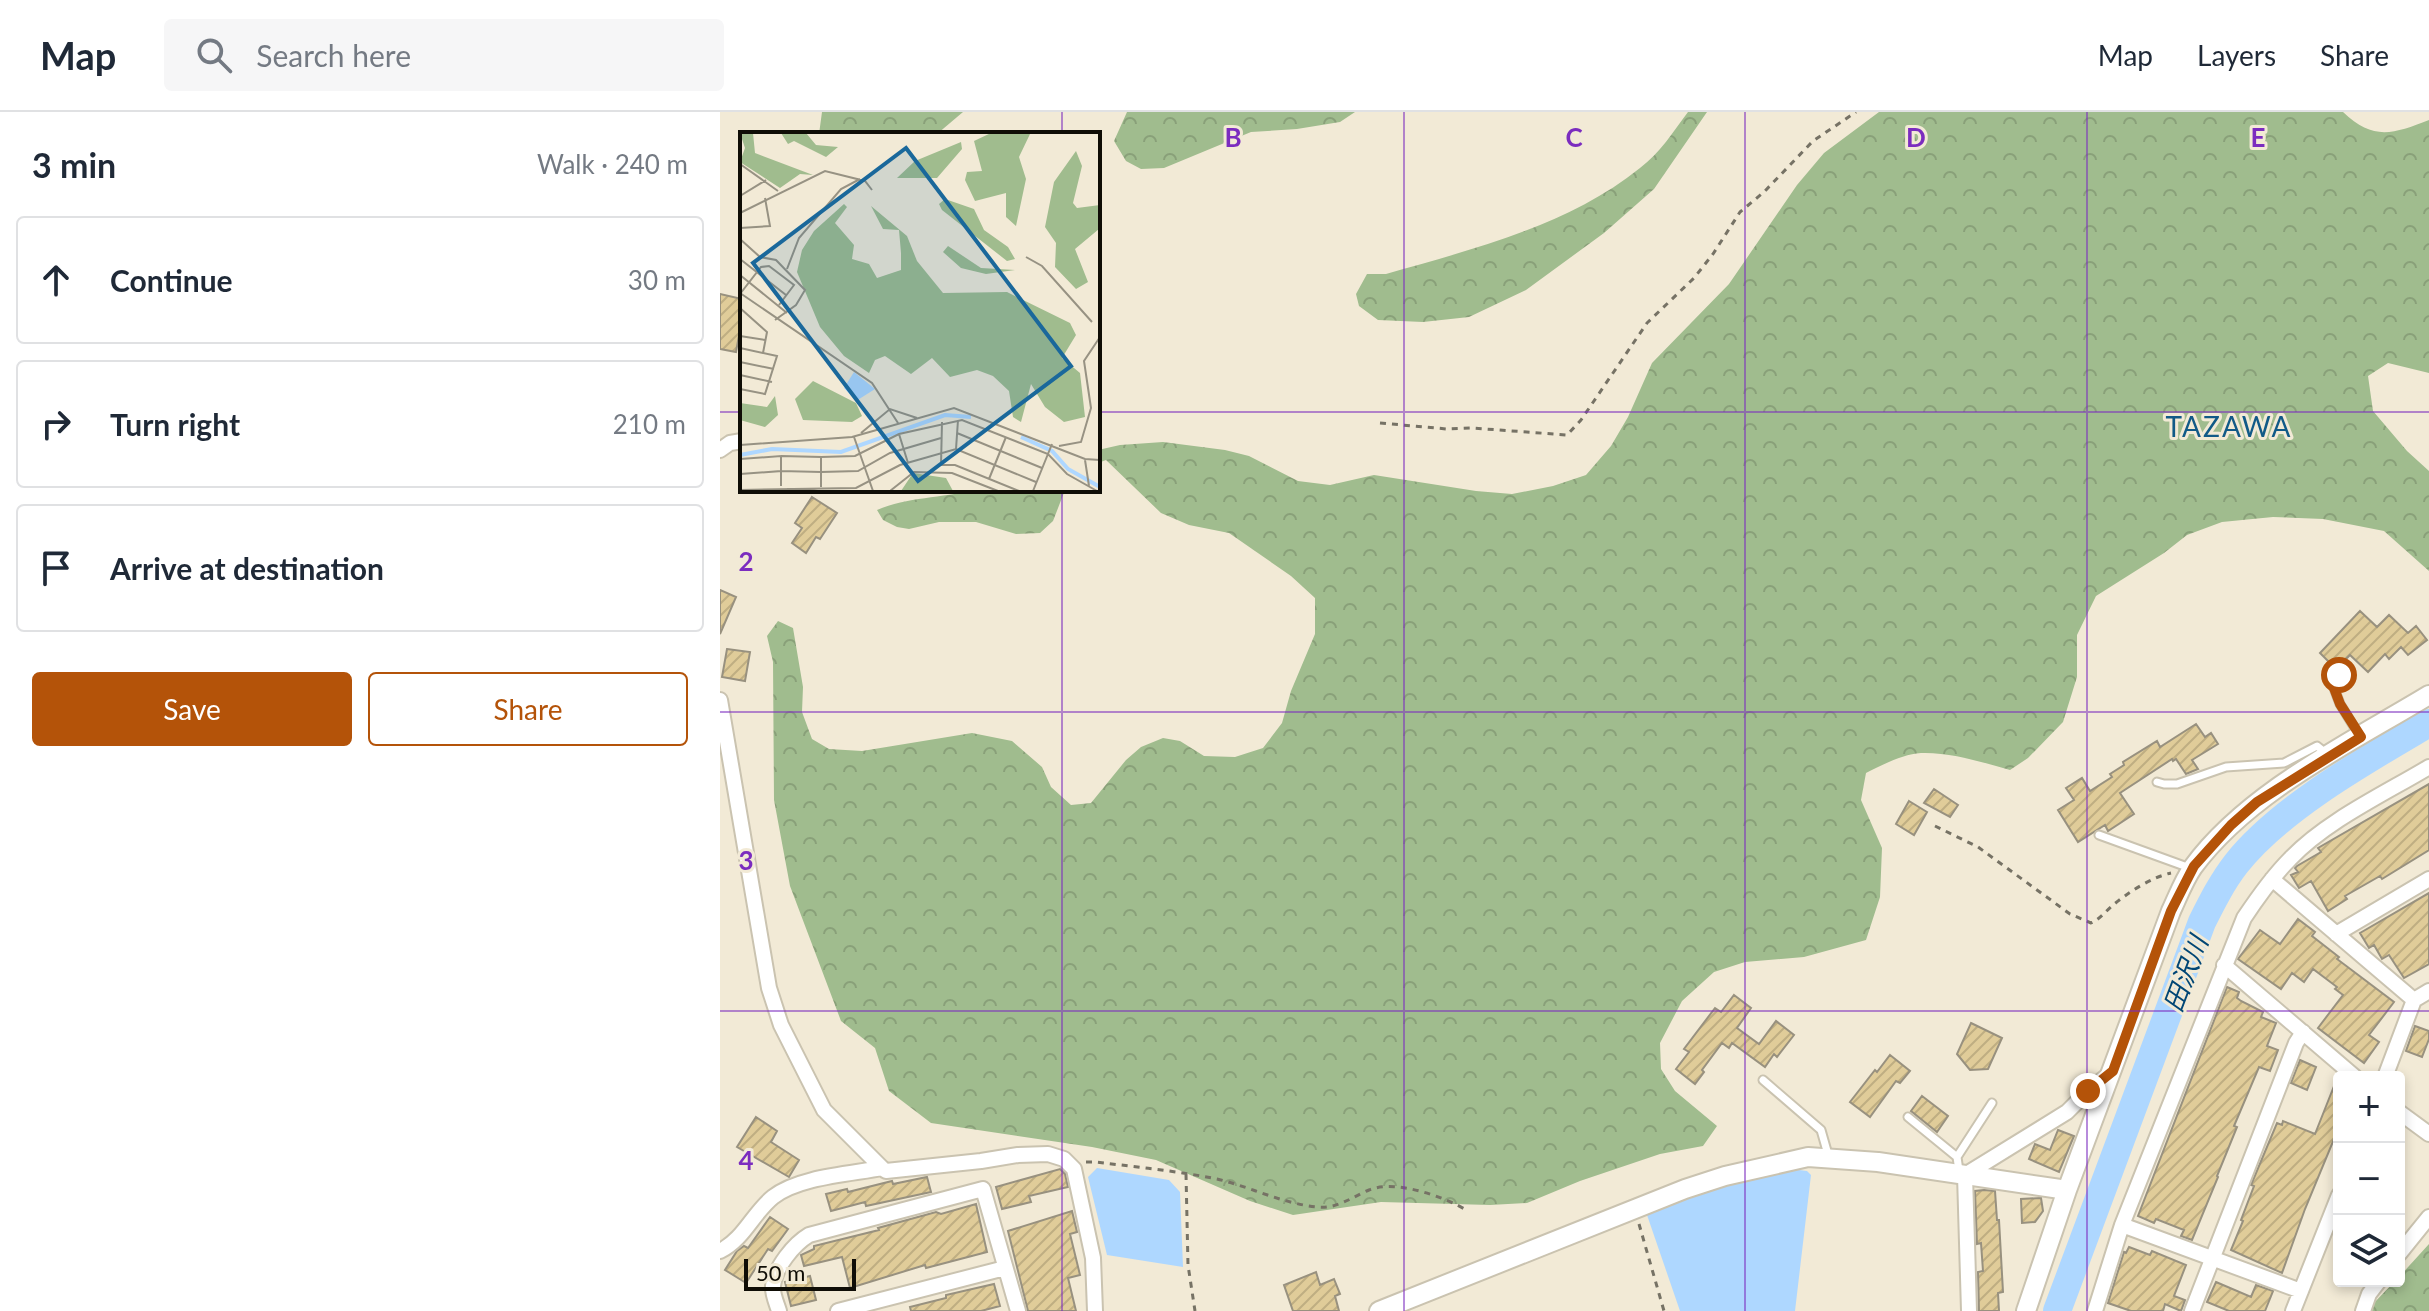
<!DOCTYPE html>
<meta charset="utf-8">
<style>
:root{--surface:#fff;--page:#f6f6f7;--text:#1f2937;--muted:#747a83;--line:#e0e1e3;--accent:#b45309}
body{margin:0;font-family:Lato,"Noto Sans JP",sans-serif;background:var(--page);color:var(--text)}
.controls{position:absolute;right:24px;bottom:24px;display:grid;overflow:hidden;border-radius:8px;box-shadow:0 4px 12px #0003}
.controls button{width:72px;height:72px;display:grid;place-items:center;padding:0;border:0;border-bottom:2px solid var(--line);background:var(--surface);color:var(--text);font:40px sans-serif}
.scale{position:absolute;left:24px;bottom:20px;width:112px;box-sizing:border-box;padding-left:8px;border:4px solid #0f0d06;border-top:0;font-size:22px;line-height:28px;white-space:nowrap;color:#0f0d06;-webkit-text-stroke:6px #f2ead6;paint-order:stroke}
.stop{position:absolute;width:24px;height:24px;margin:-18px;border:6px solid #b45309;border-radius:50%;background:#fff}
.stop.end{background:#b45309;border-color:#fff;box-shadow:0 2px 8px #0008}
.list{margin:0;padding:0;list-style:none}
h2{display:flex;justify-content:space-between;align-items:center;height:104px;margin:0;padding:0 32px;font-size:34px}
h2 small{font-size:26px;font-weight:400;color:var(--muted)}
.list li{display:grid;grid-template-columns:52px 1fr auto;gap:24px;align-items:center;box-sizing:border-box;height:128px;margin:0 16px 16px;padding:0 16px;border:2px solid var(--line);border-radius:8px}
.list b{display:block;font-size:30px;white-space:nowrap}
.list em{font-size:26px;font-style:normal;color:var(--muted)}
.actions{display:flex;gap:16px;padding:24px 32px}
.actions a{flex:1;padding:18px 0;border:2px solid var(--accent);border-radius:8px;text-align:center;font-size:28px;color:var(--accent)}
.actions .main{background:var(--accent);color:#fff}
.icon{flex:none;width:44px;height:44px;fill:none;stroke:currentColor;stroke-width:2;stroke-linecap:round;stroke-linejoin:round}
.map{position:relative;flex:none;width:1709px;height:1199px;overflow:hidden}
header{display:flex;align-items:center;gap:48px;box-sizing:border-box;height:112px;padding:0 40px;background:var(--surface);border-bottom:2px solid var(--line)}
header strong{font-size:38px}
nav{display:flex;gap:44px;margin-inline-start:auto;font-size:28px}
.search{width:560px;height:72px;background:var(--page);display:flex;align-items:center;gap:20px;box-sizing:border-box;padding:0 28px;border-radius:8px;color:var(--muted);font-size:30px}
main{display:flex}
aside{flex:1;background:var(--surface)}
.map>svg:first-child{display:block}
.forest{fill:url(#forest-crowns)}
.water{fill:#aed7ff}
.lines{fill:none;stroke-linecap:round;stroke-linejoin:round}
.river{stroke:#aed7ff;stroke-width:28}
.building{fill:url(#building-hatch);stroke:#98917f;stroke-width:2}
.service-casing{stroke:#cac3b0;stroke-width:11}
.minor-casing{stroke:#cac3b0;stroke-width:18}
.tertiary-casing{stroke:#cac3b0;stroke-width:22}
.path{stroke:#767265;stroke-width:3;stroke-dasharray:6 6;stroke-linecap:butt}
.service{stroke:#fff;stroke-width:7}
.minor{stroke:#fff;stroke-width:14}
.tertiary{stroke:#fff;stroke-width:18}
.route{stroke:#b45309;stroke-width:10}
.grid{fill:none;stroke:#7b2cbf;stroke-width:2;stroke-opacity:0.55}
.labels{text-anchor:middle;stroke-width:6;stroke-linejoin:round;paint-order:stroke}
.water-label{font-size:26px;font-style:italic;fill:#014675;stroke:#f2ead6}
.quarter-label{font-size:28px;letter-spacing:2px;fill:#115a87;stroke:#f2ead6}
.inset-river{fill:none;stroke:#aed7ff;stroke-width:4}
.inset-road{fill:none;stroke:#979283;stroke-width:2}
.view{fill:#1a689b;fill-opacity:0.15;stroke:#1a689b;stroke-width:4}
.inset-edge{fill:none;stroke:#0f0d06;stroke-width:4}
.grid-label{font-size:26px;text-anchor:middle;font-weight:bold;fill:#7b2cbf;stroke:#f2ead6;stroke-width:6;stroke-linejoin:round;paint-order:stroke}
</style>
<header>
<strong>Map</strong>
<div class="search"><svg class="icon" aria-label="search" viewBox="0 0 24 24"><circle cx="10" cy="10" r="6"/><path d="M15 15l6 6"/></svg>Search here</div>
<nav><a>Map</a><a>Layers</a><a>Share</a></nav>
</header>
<main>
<aside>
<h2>3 min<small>Walk · 240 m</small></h2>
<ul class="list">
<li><svg class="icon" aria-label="ahead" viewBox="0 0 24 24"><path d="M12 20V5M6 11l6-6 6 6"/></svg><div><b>Continue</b></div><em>30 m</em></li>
<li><svg class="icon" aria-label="right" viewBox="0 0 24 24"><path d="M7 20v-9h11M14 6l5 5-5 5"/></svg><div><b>Turn right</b></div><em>210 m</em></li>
<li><svg class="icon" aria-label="arrive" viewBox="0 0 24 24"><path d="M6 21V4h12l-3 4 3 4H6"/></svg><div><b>Arrive at destination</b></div></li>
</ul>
<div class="actions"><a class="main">Save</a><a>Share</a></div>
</aside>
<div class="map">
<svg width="1709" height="1199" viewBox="0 0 1709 1199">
<defs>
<pattern id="forest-crowns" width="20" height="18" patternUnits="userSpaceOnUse" patternTransform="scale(2)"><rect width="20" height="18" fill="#a0bc8e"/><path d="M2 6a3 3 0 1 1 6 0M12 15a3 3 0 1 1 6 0" fill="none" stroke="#89a079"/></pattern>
<pattern id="building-hatch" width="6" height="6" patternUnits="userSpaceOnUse" patternTransform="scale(2)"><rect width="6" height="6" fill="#e0cc99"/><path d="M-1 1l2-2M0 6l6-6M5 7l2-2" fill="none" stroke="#bfae82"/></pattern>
</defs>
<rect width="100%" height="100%" fill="#f2ead6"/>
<path class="forest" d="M102,0H243L217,22H99Z
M407,0H635L620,10L577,17L531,20L444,56L421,57L406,49L394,29Z
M968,0H987L934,77L884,121L806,178L749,205L703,210L658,208L639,194L636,182L647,162H666C753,137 848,114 920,56C940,41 953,20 968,0Z
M1159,0H1623C1653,29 1673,22 1709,8V261L1668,251L1648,264L1653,299L1687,339L1709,359V459L1664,419L1603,407L1553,405L1502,410L1467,423L1444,441L1376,484L1357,523V565L1343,610L1308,646L1290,658C1262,650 1230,640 1201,641C1183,642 1162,653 1146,661L1141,688L1162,736L1160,785L1146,828L1084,845L1025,850L994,860L962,889L940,931L941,957L955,979L997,1014L983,1034L940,1042L860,1069L807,1091L770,1093L661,1090L573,1103L530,1089L436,1048L372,1035L211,1011L169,979L155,936L121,909L70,774L54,688L53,550L47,524L58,509L73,516L83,575L82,600L92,627L109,637L142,639L252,621L292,629L322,655L331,675L351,693L371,691L406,648L421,635L443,626L460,629L484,644L515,645L543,636L562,611L571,579L595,522V486L571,464L509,421L469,413L441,401L386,348L378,351V338L400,333L443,330L505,338L529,344L578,369L610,373L654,363L756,379L792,382L833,374L866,363L891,334L908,305L932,251L1009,172L1077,73L1104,41Z
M254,378H345L333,409L320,421L296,422L256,410H219L189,417L177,415L163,408L157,398C187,385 222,386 254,378Z
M1709,1132V1199H1652V1193L1675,1169H1679V1165Z"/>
<path class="water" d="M377,1056L449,1068L460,1080L463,1155L387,1143L368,1065Z
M1079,1058L1087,1059L1091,1063L1075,1199H960L927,1103L1019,1067Z"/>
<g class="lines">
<path class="river" d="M1337,1199L1482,810C1492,790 1502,770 1516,752C1560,696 1648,647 1709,611"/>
</g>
<path class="building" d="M0,182L22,187V219L20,218L16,240L0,237Z
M92,385L117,401L100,427L96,425L86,441L72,431L82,416L75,411Z
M0,478L16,485L0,522Z
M1640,499L1657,515L1669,503L1688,521L1696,514L1707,528L1688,543L1681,535L1669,547L1665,542L1648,560L1630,543L1616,557L1600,541Z
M7,537L30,540L25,569L2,565Z
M1476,612L1485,625L1491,621L1498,632L1472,648L1478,657L1466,662L1456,647L1453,649L1452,647L1400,681L1414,702L1388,719L1385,713L1358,730L1338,698L1354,688L1346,676L1362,666L1370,679L1392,665L1390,662L1404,653L1403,650L1437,629L1440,635Z
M1709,672V738L1662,767L1660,764L1625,784L1627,787L1608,799L1591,769L1579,776L1571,763L1578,760L1575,756L1577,754L1601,740L1598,736Z
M1214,677L1238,693L1230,705L1204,691Z
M1189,689L1207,700L1194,723L1176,712Z
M1709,781V852L1684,866L1669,843L1662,847L1654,833L1649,836L1640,821Z
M1578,807L1595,820L1592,824L1619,845L1617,847L1674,890L1649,923L1659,930L1644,951L1598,916L1623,883L1615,877L1617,875L1593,857L1584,870L1572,861L1561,877L1518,847L1540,818L1560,832Z
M1507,875L1519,880L1517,886L1521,889L1543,900L1541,905L1556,911L1547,934L1558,938L1550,959L1539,955L1514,1014L1517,1015L1497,1064L1498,1065L1472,1128L1461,1124L1464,1118L1436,1107L1434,1111L1418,1104Z
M1014,883L1031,896L1017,916L1039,932L1056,909L1074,923L1057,945L1054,942L1045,955L1012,931L1009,936L1002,931L982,958L984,960L975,972L956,957L969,940L964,937L995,896L1001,900Z
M1251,911L1282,926L1268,957L1250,958L1237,942Z
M1695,914L1709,919V927L1702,945L1686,939Z
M1170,943L1190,959L1180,971L1176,969L1150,1005L1130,990L1155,958L1157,960Z
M1580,948L1596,955L1587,978L1571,971Z
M1618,964L1619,1015L1585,1097L1562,1161L1511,1138L1523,1109L1521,1108L1534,1074L1531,1073L1557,1011L1562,1013L1563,1009L1595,1022Z
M1202,984L1228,1004L1217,1020L1191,999Z
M36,1005L57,1019L51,1030L79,1048L69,1065L17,1035Z
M1338,1018L1354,1024L1339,1060L1309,1047L1315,1032L1330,1038Z
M340,1057L345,1062L348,1075L309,1084L311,1090L282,1097L276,1075Z
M207,1065L211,1080L146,1094L145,1090L111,1099L106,1082L127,1077L128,1080L172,1069L173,1072Z
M1264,1078L1275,1079L1277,1108H1279L1283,1180L1278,1181L1279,1199H1259L1258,1160L1263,1159L1261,1131L1257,1132L1255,1079Z
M1321,1086L1323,1099L1315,1110L1302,1111L1301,1087Z
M256,1092L267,1140L206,1156L205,1153L130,1176L122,1145L84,1154L81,1143L94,1137V1134L159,1118L158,1116L216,1100L221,1102Z
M352,1099L357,1120L350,1122L360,1163L348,1166L356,1199H308L288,1119Z
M50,1105L68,1117L52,1139L48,1137L26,1171L5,1158L17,1139L24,1134L28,1136Z
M1409,1135L1430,1143L1432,1139L1466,1153L1454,1184L1465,1188L1461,1199L1445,1192L1443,1199H1411L1388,1191L1404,1140L1406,1141Z
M596,1160L600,1173L614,1167L620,1182L615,1184L619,1199H573L564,1173Z
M90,1164L96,1188L71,1194L65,1170Z
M1496,1170L1531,1185L1536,1173L1553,1179L1545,1199H1509L1487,1190Z
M274,1172L280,1194L261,1199H191L190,1195L226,1186V1183Z"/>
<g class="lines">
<g class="service-casing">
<path id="service" d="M1619,563L1614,576L1620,592L1639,623
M1437,670L1444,672H1457L1506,655L1564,651L1597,634L1607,642
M1379,723L1470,756
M1043,968L1101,1018L1109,1046
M1188,1005L1237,1045L1239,1059
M1237,1045L1272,991"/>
</g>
<g class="minor-casing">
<path id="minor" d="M0,338L10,331L22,329
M0,588L49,876L61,913L104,998L162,1056
M1552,767L1694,888
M1616,822L1709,767
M1504,853L1635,965
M1665,965L1694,888L1709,879
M1679,1000L1709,1022
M1402,1113L1581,1179
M0,1139C24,1127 33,1101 53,1085C78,1065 130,1062 162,1056L166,1059L261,1049L298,1043L328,1042L344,1047L354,1057L373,1146L375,1199
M1679,1142L1709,1105
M59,1199C57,1192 52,1182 53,1174C55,1155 74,1132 89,1123L263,1077L298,1199
M118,1199L285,1156
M1249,1199L1245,1063L1347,1000L1368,979L1392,960
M1375,1199L1402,1113L1524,806C1538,785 1552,765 1570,747C1606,709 1664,682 1709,655
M1472,1199L1576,931L1583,920
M1573,1199L1619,1083
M1643,1199L1649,1182L1659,1169"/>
</g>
<g class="tertiary-casing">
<path id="tertiary" d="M659,1199L965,1077L1005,1064L1088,1045L1158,1050L1347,1078
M1306,1199L1347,1078L1451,799C1458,784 1464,768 1473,755C1528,680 1630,631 1709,583"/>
</g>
<path class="path" d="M660,311L727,317L752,316L847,323L861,308L927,211L974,166L993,142L1020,100L1044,80L1093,29L1136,0
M1215,714L1258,735L1350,802L1371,811C1380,807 1385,800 1392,794C1407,781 1432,765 1451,761
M366,1050H376C416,1055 458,1059 497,1067C531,1075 563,1092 598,1095C617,1097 632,1085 649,1078C676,1067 725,1085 748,1099
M466,1062L468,1153L475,1199
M919,1112L944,1199"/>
<use href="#service" class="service"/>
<use href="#minor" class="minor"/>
<use href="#tertiary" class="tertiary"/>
</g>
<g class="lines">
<path class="route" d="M1368,979L1393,959L1451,799L1474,754L1511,713L1537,690L1641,625L1620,592L1614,576L1619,563"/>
</g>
<path class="grid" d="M342,0V22M684,0V1199M1025,0V1199M1367,0V1199M0,300H22M378,300H1709M342,378V1199M0,600H1709M0,899H1709"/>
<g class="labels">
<g class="water-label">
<text transform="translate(1466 862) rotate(-69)" y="9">田沢川</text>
</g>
<g class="quarter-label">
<text x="1509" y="325">TAZAWA</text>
</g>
</g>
<g transform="translate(20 20)">
<rect width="360" height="360" fill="#f2ead6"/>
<path d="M0,1H13L15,21L73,43L60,42L40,56L0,30L5,16ZM41,1H66L76,13L98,15L86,25L54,9L48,12ZM251,1L290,2L279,25L286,47L276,94L266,85V61L235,69L225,48L227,40L242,39L234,9ZM221,10L222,17L197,46H157L175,29ZM336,19L342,34L333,71L337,76L360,73L359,97L335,117L348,150L336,157L315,135L316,111L305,95L314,50ZM205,67L234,77L244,98L268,115L275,127L267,129L202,78L199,72ZM104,72L107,75L95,91L114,113L112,127L129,132L137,146L161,138V121L159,98L143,97L131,74L167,104L177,129L203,161L267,160L330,191L336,203L322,226L340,241L345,285L324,290L305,275L291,252L281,290L273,285L269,259L253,244L237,238L210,245L192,226L171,242L145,224L135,228L129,241L104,224L80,195L57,140L62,118L74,99ZM208,114L241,136L275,138L246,142L221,136L203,120ZM73,249L116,271L122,284L112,290L63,288L55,267ZM35,264L38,283L25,295L0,288V271L27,275ZM173,341L206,346L213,359H161Z" fill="#a0bc8e"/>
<path d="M114,240L135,257L116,269L104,256Z" fill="#aed7ff"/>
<path class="inset-river" d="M281,305L312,319L328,337L360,355M0,323L32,317L101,320L205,283L231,285"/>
<path class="inset-road" d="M0,32L38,59M0,64L26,48M0,81L85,39L125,49L132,58M0,96L30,94L25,66M0,107L20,125L36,128L65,158L56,173L35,188M286,125L302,134L352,190M0,127L46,163M47,137L59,106L101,57L120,47M0,143L47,181M0,161L132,251L158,291M0,162L21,135L29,134L54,153L39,173M0,176L27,200L23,221M0,204L25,208M0,216L37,224L25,262L0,257M0,230L34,237M0,243L32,250M202,290L201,333H215L279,359M121,301L150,277L177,286M217,301L302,336M159,302L168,331M114,305L133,359M0,313L112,305L214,276L345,327L360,328M319,314L341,310L351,276L344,229L360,205M216,317L218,288M41,324L81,325V340L41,339V354M81,325L115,324L159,302L222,288L308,322L327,342L357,359M0,327L41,324V339L0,342M345,328L349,354M249,347L266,305M81,355V340L118,339L150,321L201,306M47,357L78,359M0,358L116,356L160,333L216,317L296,350M150,359L174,340L212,341L258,359M293,359L312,312"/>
<path class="view" d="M166,16L331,234L178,349L13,131Z"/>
<rect width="360" height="360" class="inset-edge"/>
</g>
<g class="grid-label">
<text x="513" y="35">B</text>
<text x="854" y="35">C</text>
<text x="1196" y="35">D</text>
<text x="1538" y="35">E</text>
<text x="26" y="459">2</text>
<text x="26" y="758">3</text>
<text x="26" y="1058">4</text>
</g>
</svg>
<div class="controls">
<button>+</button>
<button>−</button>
<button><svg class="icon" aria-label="layers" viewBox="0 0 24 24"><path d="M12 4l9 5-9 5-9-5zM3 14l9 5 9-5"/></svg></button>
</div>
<div class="scale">50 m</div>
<div class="stop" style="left:1619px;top:563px"></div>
<div class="stop end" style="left:1368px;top:979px"></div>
</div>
</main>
